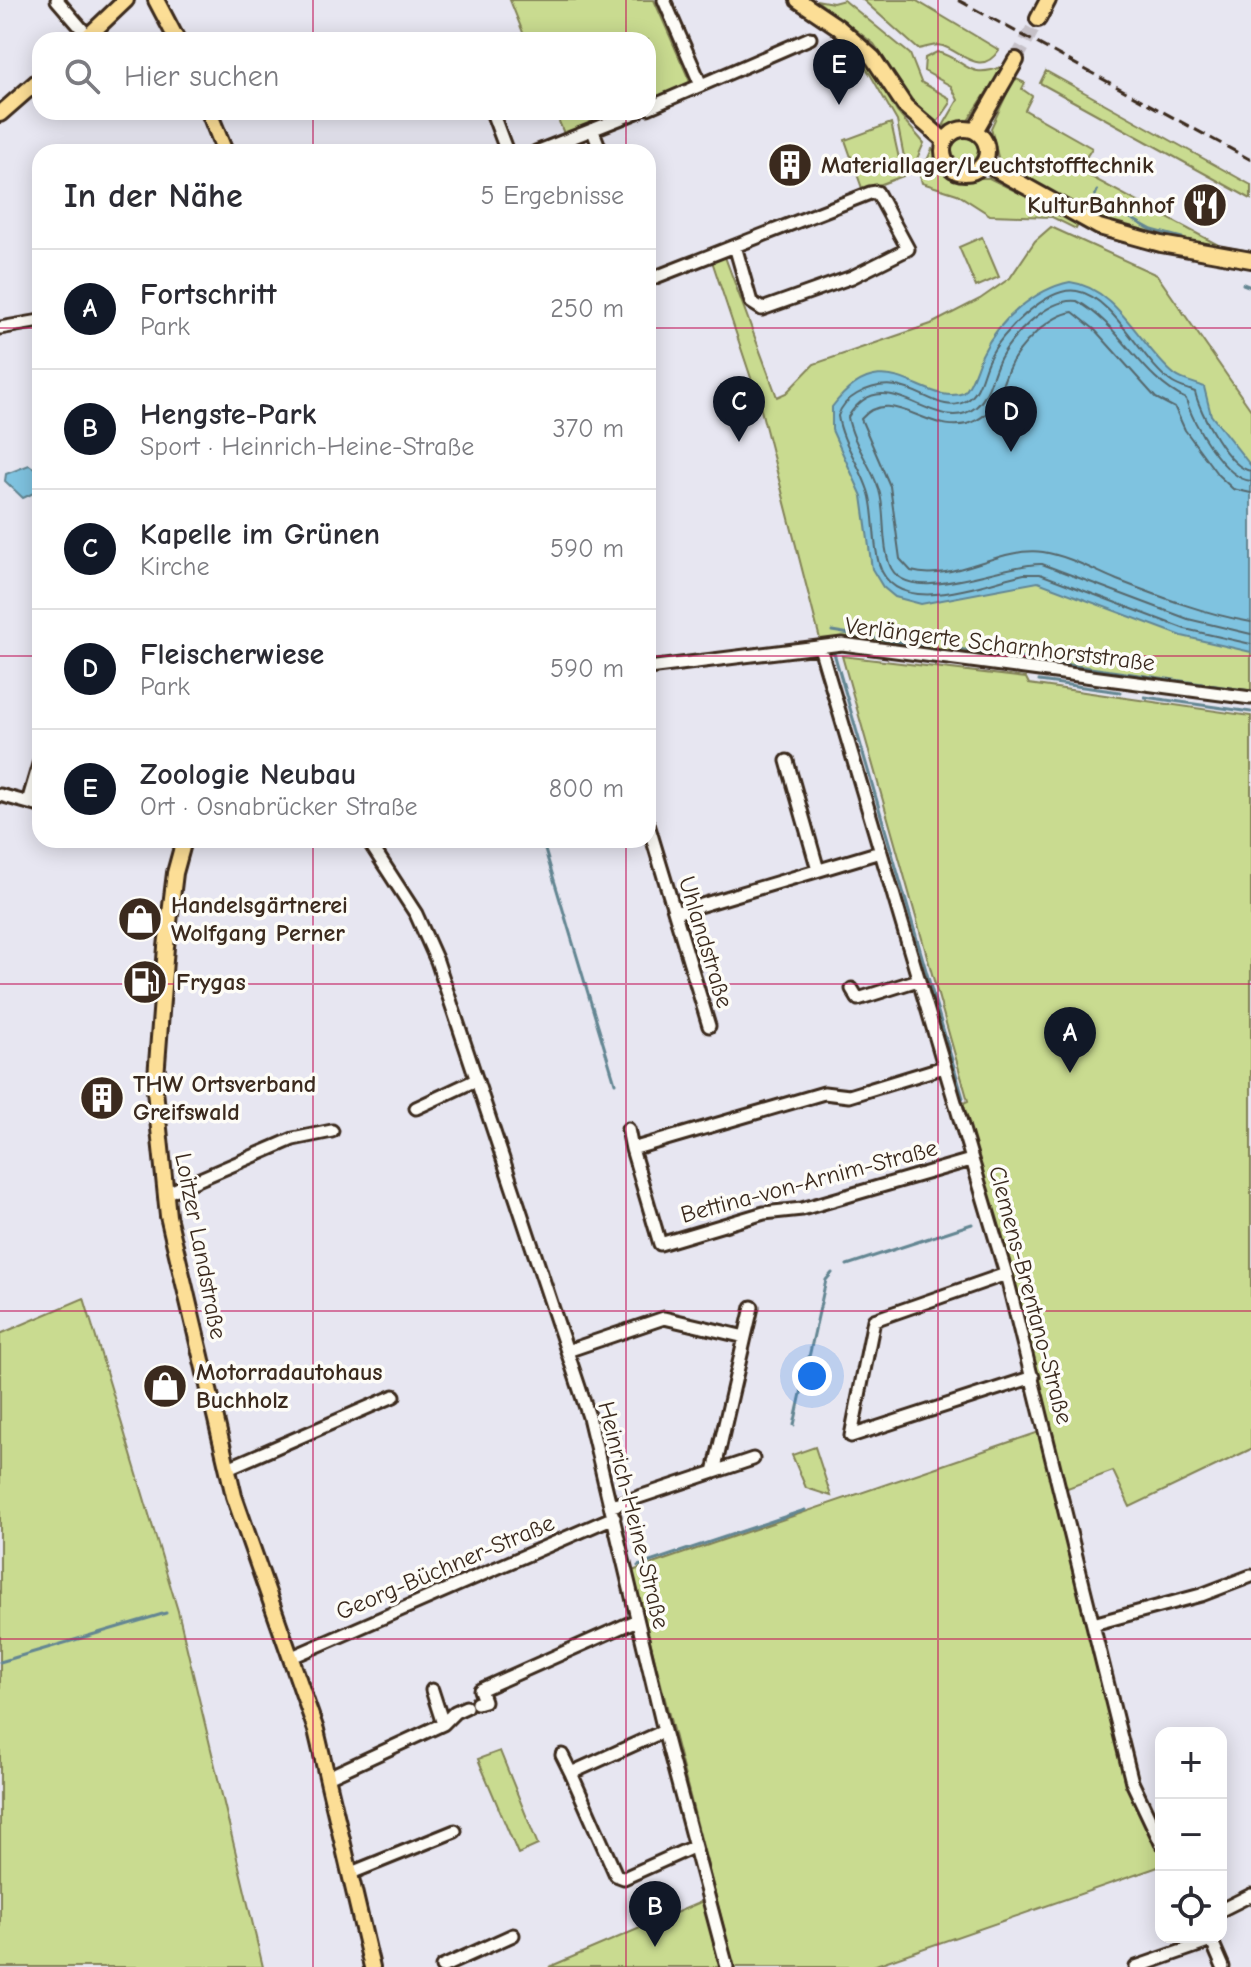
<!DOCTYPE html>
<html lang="de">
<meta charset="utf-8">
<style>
:root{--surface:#fff;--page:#f7f7f7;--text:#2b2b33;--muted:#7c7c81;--line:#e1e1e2;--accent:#111827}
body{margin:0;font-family:"Comic Neue",sans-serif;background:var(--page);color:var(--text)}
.controls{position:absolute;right:24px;bottom:24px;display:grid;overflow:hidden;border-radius:16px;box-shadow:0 4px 20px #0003}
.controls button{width:72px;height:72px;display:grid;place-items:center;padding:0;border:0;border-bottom:2px solid var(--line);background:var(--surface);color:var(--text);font:40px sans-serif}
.you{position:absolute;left:812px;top:1376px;width:28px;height:28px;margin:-20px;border:6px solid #fff;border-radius:50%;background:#1a73e8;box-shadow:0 0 0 12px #1a73e833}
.badge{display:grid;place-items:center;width:52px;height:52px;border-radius:50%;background:var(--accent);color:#fff;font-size:26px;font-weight:700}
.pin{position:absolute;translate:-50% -66px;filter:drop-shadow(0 2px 4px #0008)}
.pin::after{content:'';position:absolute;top:42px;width:28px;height:24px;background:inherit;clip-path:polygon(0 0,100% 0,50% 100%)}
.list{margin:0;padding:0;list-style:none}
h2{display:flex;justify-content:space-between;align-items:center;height:104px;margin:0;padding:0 32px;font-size:34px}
h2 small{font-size:26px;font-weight:400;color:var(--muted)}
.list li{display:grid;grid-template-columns:52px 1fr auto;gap:24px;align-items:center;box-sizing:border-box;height:120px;padding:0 32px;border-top:2px solid var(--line)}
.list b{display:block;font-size:30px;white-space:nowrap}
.list p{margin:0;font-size:26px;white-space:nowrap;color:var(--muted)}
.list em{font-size:26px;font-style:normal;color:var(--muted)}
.icon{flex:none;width:44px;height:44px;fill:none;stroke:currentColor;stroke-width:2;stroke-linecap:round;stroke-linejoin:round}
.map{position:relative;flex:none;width:1251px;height:1967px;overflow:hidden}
.search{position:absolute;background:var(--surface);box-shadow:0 4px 20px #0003;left:32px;top:32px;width:624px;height:88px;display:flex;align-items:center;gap:20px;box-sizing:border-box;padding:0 28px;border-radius:24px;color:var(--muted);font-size:30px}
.panel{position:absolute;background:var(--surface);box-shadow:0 4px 20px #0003;left:32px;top:144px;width:624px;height:704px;border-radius:24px}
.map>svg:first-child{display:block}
.green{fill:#c9db90;stroke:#828257;stroke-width:2}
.water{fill:#7fc3e0;stroke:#648692;stroke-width:2}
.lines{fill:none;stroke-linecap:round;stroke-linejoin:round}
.shore{stroke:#56676c;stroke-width:2}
.stream{stroke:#648692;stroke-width:3}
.major-tunnel{stroke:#c5c0c7;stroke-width:14;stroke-dasharray:14 7;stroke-linecap:butt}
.minor-casing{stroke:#3b2a1e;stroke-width:17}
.major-casing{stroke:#3b2a1e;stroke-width:20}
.minor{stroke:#fdfcf7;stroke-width:11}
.major{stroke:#fcde96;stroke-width:14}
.rail{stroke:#3b2a1e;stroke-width:3;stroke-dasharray:12 6;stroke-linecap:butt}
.grid{fill:none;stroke:#c2185b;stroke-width:2;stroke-opacity:0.55}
.labels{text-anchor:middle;stroke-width:7;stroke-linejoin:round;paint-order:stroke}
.poi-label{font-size:24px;font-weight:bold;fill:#3b2a1e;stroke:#fdfcf7;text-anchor:start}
.street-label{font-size:24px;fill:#3b2a1e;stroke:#fdfcf7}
</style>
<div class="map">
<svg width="1251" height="1967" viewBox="0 0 1251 1967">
<rect width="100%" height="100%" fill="#e7e6f1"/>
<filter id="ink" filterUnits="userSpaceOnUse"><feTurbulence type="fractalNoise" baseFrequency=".0125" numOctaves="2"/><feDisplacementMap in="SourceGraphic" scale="16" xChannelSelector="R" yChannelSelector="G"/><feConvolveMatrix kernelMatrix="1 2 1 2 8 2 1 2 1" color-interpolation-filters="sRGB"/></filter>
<g filter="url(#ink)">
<path class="green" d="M510,0H654L691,84L648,101V40H526Z
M816,0L833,3L844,0L910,54L921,82L949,98L950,104L936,124L915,104L874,44Z
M863,0H915L999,50C981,77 963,53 943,46C934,43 927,48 918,49Z
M800,6L863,54L897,112L924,143L912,170L905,162L897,121L870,74L853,51Z
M937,52C968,60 966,81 1004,66L967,122L943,126L958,100L951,86L924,71L925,58Z
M1046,71L1251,185V199L1040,83Z
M1014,78L1025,83L1022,89L1032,96L1025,110L1092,148L1078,170L1220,246L1251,251V254L1116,226L1053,195L999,161L991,128Z
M555,112H622L565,136Z
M891,123L903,176L863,191L845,140Z
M952 150a13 13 0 1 1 26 0a13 13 0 1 1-26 0Z
M932,149L936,151L938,165L950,178H989L1079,223L1076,229L1052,217L990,215L957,194L922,183L920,176Z
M1051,227L1157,275L1251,410V694L820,639L759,402L712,261L725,257L777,397L786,393L814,364L931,324L980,299L1010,278L1035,241Z
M982,237L999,277L976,287L959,247Z
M842,656L1026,678L1029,684L1251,716V1449L1130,1507L1113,1471L1065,1489L1010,1262L961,1104L968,1101Z
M84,1298L178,1611L263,1967H0V1334Z
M1042,1431L1132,1798L1161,1853V1866L870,1967H734L632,1571Z
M815,1447L831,1496L806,1488L792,1455Z
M500,1751L538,1845L518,1854L478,1759Z
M703,1901L722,1967H549Z"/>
<path class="water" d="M1070,282C1118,288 1140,347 1175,375C1183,381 1196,383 1204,387L1211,415L1251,466V652L1182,636L1038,582L921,604L895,597L883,587L872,569L862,496L832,430V407C886,336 923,408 964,393C974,382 976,366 983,353C998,321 1035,289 1070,282Z
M29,465L40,472V490L23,498L5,481L6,474Z"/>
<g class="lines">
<path class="shore" d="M1251,471C1228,468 1200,413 1195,392C1188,389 1179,387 1173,383C1142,363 1114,297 1077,291C1048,285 1000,334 989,359C982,372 981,393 966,401C934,419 908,365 857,394C848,399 841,406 838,416C842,444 863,469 870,497C875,519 873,543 879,564C896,621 985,582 1024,574H1040L1185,629L1251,644
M1251,481C1225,479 1192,423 1186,399C1141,378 1121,325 1077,301C1048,297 1009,338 998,363C991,378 989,396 976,407C936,440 886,356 848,417C852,442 871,465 879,490C886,513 881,540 889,563C904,611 1005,562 1042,564L1188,619L1251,634
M1251,493L1233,489L1218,475L1185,430L1175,408L1156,398L1094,329L1073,312C1049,315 1018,347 1009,368C1000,387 997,410 977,420C934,443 893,382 861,419L890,486L900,559L911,571C954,583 999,546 1043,552C1069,556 1093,570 1117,580C1161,597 1205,614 1251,622"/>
<path class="stream" d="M1097,191L1094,198L1152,230L1182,238
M1243,284L1251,287
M832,631L868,637
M876,638L927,646
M951,648L1251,691
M834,653L963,1098
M1039,681L1120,692
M1145,697L1251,712
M542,840L615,1083
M847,1265L972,1224
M794,1425L826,1280L832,1273
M638,1566L805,1510
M0,1662L166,1613"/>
<path class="major-tunnel" d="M1016,60L1038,19"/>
<g class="minor-casing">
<path id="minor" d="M57,0L88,36
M664,0L701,85
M648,108L810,38
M492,112L507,152
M593,131L601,152
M536,152L637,112
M648,280L870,193L877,192L908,249L852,277L762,309L751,302L735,246
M0,328L40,321
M820,647L1006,1274L1132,1782L1161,1843
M648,668L842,644L1251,698
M787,761L818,870
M0,795L40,806
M28,802L40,761
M648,824L709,1026
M368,840L416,914L437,961L589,1417L664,1731L727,1967
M675,913L880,852
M852,989L858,999L918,980
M944,1067L849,1096L824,1093L632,1149L660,1244L764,1213L802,1209L971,1160
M416,1108L476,1080
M628,1129L632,1149
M165,1194L293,1139L332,1131
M1006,1274L874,1320L851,1436L1033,1377
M745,1337L752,1307
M567,1351L664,1318L745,1337L714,1472L612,1506
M228,1468L394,1396
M714,1472L753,1459
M1093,1624L1201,1595L1251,1576
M292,1657L614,1517
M432,1690L443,1724
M477,1703L484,1701L480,1690L637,1620
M664,1731L571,1773L616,1875L624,1878L693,1847
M562,1755L571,1773
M328,1777L443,1724L455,1712L466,1707
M351,1873L455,1831
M1221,1910L1251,1895
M1210,1937L1223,1967
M442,1967L513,1935
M1136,1967L1211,1941"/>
</g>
<g class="major-casing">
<path id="major" d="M156,0L177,40
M798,0L838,27L873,58L905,106L945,141
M1038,19L1048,0
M84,40L126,0
M209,112L225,152
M0,114L40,79
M943 151a22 22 0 1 1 44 0a22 22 0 1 1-44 0Z
M975,131L1016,60
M984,163L1099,227L1161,244L1251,260
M184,840L175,873L166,947L155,1090L168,1216L234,1496L316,1730L372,1967"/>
</g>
<use href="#minor" class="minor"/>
<use href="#major" class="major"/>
<path class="rail" d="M958,0L1251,160"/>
</g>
</g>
<path class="grid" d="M313,0V40M626,0V40M938,0V1967M313,112V152M626,112V152M0,328H40M648,328H1251M0,656H40M648,656H1251M313,840V1967M626,840V1967M0,984H1251M0,1311H1251M0,1639H1251"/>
<defs>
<g id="building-disc" transform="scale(2.3)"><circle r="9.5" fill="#3b2a1e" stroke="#fdfcf7"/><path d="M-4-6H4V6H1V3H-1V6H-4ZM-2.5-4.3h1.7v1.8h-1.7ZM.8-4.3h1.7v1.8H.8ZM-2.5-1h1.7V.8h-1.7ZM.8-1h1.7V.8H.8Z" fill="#fff"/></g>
<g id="restaurant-disc" transform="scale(2.3)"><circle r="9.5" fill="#3b2a1e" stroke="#fdfcf7"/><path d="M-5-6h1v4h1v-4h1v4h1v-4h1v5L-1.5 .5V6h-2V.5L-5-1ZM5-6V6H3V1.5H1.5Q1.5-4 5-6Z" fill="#fff"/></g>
<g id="shop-disc" transform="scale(2.3)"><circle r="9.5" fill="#3b2a1e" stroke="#fdfcf7"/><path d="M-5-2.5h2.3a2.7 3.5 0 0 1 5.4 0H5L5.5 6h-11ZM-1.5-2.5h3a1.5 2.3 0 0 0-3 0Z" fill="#fff"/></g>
<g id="fuel-disc" transform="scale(2.3)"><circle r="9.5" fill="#3b2a1e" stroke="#fdfcf7"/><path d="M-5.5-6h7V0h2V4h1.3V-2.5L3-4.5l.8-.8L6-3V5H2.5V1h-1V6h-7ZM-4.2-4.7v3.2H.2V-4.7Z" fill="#fff"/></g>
</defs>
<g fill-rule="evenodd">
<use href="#building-disc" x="790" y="165"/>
<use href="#restaurant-disc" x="1205" y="205"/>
<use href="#shop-disc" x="140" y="919"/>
<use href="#fuel-disc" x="145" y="982"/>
<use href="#building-disc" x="102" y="1098"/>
<use href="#shop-disc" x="165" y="1386"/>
</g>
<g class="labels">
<g class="poi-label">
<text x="821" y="173">Materiallager/Leuchtstofftechnik</text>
<text x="1174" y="213" text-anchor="end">KulturBahnhof</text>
<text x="171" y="913">Handelsgärtnerei<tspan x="171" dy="28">Wolfgang Perner</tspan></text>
<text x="176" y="990">Frygas</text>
<text x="133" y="1092">THW Ortsverband<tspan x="133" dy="28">Greifswald</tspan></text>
<text x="196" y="1380">Motorradautohaus<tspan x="196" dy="28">Buchholz</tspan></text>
</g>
<g class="street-label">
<text transform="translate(1000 644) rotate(7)" y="8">Verlängerte Scharnhorststraße</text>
<text transform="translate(706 942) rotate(73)" y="8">Uhlandstraße</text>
<text transform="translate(809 1181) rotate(-15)" y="8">Bettina-von-Arnim-Straße</text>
<text transform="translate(201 1246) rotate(79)" y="8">Loitzer Landstraße</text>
<text transform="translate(1031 1295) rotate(75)" y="8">Clemens-Brentano-Straße</text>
<text transform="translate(634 1515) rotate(76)" y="8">Heinrich-Heine-Straße</text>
<text transform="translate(445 1567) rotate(-23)" y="8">Georg-Büchner-Straße</text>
</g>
</g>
</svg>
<div class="controls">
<button>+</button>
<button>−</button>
<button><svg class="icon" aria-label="locate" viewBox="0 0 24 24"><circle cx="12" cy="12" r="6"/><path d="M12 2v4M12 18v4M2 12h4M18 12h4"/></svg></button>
</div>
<div class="you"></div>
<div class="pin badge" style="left:1070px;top:1073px">A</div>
<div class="pin badge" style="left:655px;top:1947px">B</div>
<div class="pin badge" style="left:739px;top:442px">C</div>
<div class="pin badge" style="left:1011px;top:452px">D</div>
<div class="pin badge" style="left:839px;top:105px">E</div>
<div class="search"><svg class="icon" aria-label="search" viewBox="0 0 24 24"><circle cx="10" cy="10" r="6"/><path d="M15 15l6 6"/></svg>Hier suchen</div>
<section class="panel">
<h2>In der Nähe<small>5 Ergebnisse</small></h2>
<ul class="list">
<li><span class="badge">A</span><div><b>Fortschritt</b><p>Park</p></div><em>250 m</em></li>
<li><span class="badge">B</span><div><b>Hengste-Park</b><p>Sport · Heinrich-Heine-Straße</p></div><em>370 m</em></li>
<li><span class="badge">C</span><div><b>Kapelle im Grünen</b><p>Kirche</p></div><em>590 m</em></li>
<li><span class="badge">D</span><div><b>Fleischerwiese</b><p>Park</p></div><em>590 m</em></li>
<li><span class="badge">E</span><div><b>Zoologie Neubau</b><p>Ort · Osnabrücker Straße</p></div><em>800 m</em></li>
</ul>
</section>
</div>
